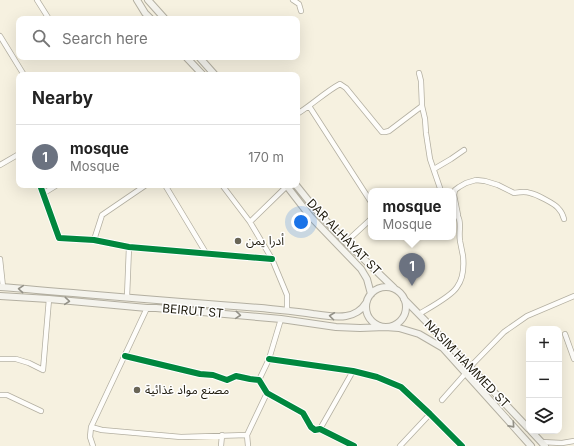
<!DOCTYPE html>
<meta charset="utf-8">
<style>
:root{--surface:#fff;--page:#f2f2f2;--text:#222;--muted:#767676;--line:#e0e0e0;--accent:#696556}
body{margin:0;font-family:Inter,"Noto Sans Arabic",sans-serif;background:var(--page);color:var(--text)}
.controls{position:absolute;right:12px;bottom:12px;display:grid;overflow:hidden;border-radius:8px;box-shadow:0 4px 16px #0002}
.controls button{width:36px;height:36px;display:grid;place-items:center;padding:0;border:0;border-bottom:1px solid var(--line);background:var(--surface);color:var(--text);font:20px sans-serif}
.you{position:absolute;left:301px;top:222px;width:14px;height:14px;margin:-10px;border:3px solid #fff;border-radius:50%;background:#1a73e8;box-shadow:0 0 0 6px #1a73e833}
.badge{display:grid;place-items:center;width:26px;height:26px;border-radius:50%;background:var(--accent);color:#fff;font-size:13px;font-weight:700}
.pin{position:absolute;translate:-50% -33px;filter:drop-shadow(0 1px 2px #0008)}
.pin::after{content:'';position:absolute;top:21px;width:14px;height:12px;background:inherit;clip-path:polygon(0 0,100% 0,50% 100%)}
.popup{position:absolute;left:368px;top:188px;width:88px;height:52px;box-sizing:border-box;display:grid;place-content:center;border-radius:8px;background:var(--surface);filter:drop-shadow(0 1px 3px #0005);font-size:13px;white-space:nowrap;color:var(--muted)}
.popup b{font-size:15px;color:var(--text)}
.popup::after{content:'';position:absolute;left:50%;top:100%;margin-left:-8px;border:8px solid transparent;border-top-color:var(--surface)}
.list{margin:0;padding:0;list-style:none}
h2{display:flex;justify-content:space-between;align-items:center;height:52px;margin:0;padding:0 16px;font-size:17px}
h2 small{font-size:13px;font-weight:400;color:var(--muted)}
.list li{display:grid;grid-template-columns:26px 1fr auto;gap:12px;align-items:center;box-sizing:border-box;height:64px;padding:0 16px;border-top:1px solid var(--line)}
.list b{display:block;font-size:15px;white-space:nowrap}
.list p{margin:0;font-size:13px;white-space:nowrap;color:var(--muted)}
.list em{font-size:13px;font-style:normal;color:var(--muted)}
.icon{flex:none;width:22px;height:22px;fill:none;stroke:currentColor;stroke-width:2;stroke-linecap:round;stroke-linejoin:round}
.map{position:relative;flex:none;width:574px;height:446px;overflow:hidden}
.search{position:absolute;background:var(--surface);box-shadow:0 4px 16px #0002;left:16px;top:16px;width:284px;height:44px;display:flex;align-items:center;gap:10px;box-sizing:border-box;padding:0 14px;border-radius:8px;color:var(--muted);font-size:15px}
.panel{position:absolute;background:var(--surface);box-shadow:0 4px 16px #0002;left:16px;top:72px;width:284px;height:116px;border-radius:8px}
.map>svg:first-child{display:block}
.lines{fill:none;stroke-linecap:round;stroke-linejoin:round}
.street-casing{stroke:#b3afa1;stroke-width:6}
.secondary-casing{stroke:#b3afa1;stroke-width:8}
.street{stroke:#fefdfa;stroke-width:4.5}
.secondary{stroke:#f4f3ed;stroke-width:6}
.cycleway-casing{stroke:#fff;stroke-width:8}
.cycleway{stroke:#00873e;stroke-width:6}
.oneway{stroke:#939187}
.poi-dot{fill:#696556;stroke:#fff;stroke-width:1.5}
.labels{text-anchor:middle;stroke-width:3;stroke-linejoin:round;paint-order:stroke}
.street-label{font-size:12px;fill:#1d190b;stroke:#fff}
.poi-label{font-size:12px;fill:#1d190b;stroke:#fff;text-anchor:start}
</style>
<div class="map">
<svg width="574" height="446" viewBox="0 0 574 446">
<rect width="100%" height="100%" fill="#f6f1e0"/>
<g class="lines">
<g class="street-casing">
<path id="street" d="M37,0L49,19
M293,0L299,4L301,11
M0,36L24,75
M419,73L421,81L422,106L425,119L426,133L430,159L441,191
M309,106L371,202
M297,114C312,105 325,92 340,84L346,88L382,132H385L389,131L422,106
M0,165L19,154
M434,169L451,159L464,150
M40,185L59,238L94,240L129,247L272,259
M165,185L206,253
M222,185L250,222L272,259L287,295V310
M44,193L57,185
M458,215L454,195L455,190L459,187L466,183L476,180L485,181L498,185L514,193C520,192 525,191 530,193C536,194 555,204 558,208C561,211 563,215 564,219
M250,222L287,186
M94,240L102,215L146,185
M346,242L371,219
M0,259L3,287
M127,297L129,247
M419,314C429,308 452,296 457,287C463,279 464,266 463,256C462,251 461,246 460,241C458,228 464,221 453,209
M565,334L574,359
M125,356L200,374L213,375L227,380L236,376L250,379L259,380L267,393L303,413L311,427L315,430L320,429L354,446
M0,359H16L29,363L43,370L49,299
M269,359L353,371L377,377L401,387L430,414L462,446
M470,367L504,332L527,316L574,296
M259,380L269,359L281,319
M0,395H7L41,411
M442,400L465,374
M91,427L102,430L181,437L247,435
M320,429L353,371
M541,442L562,443L574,441
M93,446L90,437L91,427L147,308
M221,446L222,435
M248,446L247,435L267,393
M400,446L430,414"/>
</g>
<g class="secondary-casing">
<path id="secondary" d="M137,0L145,13L151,19
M148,0L165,19
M186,57L203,75
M199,57L215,75
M286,185L310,216L361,269L367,279L371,294
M296,185L316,210L346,242L394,288
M366 307a20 20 0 1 1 40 0a20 20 0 1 1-40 0Z
M0,287C87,294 174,302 261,308C279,310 296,311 313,314C324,315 335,318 346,316C354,315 362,310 366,303
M0,296L49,299L147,308H156L281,319L336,327L360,328L385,327L399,328L419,334L443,348L531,446
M404,299L454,350L529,429
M531,431L545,446"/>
</g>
<use href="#street" class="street"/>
<use href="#secondary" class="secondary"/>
<g class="cycleway-casing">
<path id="cycleway" d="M40,185L59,238L94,240L129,247L272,259
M125,356L200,374L213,375L227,380L236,376L250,379L259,380L267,393L303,413L311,427L315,430L320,429L354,446
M269,359L353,371L377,377L401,387L430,414L462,446"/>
</g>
<use href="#cycleway" class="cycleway"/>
</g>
<defs><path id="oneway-chevron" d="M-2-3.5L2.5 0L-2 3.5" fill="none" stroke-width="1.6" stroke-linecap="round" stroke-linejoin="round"/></defs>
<g class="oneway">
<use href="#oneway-chevron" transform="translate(21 289) rotate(-175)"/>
<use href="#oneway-chevron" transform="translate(67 301) rotate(5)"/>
<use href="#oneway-chevron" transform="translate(238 315) rotate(5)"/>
<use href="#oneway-chevron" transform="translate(332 316) rotate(-173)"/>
<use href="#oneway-chevron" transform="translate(512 425) rotate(48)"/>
</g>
<g class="poi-dot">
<circle cx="238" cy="241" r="4"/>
<circle cx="137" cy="390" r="4"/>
</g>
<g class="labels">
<g class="street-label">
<text transform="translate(344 237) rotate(46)" y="4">DAR ALHAYAT ST</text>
<text transform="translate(193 311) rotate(5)" y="4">BEIRUT ST</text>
<text transform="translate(467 364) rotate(46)" y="4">NASIM HAMMED ST</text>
</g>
<g class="poi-label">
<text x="246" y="245">أدرا يمن</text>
<text x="145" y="394">مصنع مواد غذائية</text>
</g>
</g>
</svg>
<div class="controls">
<button>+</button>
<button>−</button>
<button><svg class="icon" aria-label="layers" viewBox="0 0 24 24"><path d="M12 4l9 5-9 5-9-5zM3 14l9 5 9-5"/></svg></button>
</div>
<div class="you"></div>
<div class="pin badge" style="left:412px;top:286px;background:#6b7280">1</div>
<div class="popup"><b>mosque</b>Mosque</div>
<div class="search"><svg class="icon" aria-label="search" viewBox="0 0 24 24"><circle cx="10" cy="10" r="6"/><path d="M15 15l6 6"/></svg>Search here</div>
<section class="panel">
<h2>Nearby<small></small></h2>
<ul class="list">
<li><span class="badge" style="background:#6b7280">1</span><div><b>mosque</b><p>Mosque</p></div><em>170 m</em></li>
</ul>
</section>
</div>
